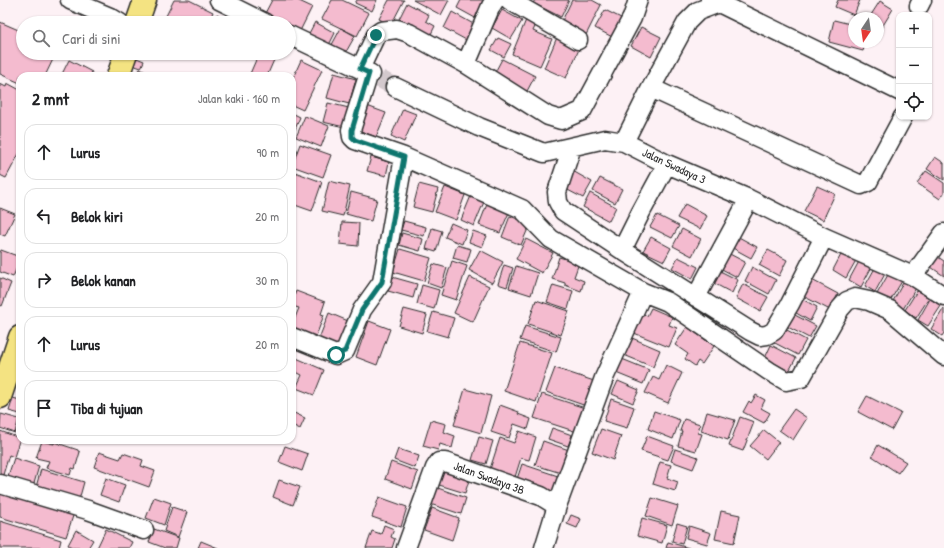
<!DOCTYPE html>
<html lang="id">
<meta charset="utf-8">
<style>
:root{--surface:#fff;--page:#f6f6f6;--text:#202124;--muted:#757577;--line:#e0e0e0}
body{margin:0;font-family:"Patrick Hand",sans-serif;background:var(--page);color:var(--text)}
.controls{position:absolute;right:12px;top:12px;display:grid;overflow:hidden;border-radius:8px;box-shadow:0 1px 3px #0004}
.controls button{width:36px;height:36px;display:grid;place-items:center;padding:0;border:0;border-bottom:1px solid var(--line);background:var(--surface);color:var(--text);font:20px sans-serif}
.compass{position:absolute;left:848px;top:12px;width:36px;height:36px;border-radius:50%;background:var(--surface);box-shadow:0 1px 3px #0004;rotate:193deg}
.stop{position:absolute;width:12px;height:12px;margin:-9px;border:3px solid #0f766e;border-radius:50%;background:#fff}
.stop.end{background:#0f766e;border-color:#fff;box-shadow:0 1px 4px #0008}
.list{margin:0;padding:0;list-style:none}
h2{display:flex;justify-content:space-between;align-items:center;height:52px;margin:0;padding:0 16px;font-size:17px}
h2 small{font-size:13px;font-weight:400;color:var(--muted)}
.list li{display:grid;grid-template-columns:26px 1fr auto;gap:12px;align-items:center;box-sizing:border-box;height:56px;margin:0 8px 8px;padding:0 8px;border:1px solid var(--line);border-radius:12px}
.list b{display:block;font-size:15px;white-space:nowrap}
.list em{font-size:13px;font-style:normal;color:var(--muted)}
.icon{flex:none;width:22px;height:22px;fill:none;stroke:currentColor;stroke-width:2;stroke-linecap:round;stroke-linejoin:round}
.map{position:relative;flex:none;width:944px;height:548px;overflow:hidden}
.search{position:absolute;background:var(--surface);box-shadow:0 1px 3px #0004;left:16px;top:16px;width:280px;height:44px;display:flex;align-items:center;gap:10px;box-sizing:border-box;padding:0 14px;border-radius:22px;color:var(--muted);font-size:15px}
.panel{position:absolute;background:var(--surface);box-shadow:0 1px 3px #0004;left:16px;top:72px;width:280px;height:372px;border-radius:12px}
.map>svg:first-child{display:block}
.building{fill:#f4bbcf;stroke:#2b2b2b}
.lines{fill:none;stroke-linecap:round;stroke-linejoin:round}
.minor-tunnel{stroke:#d3c9cd;stroke-width:18;stroke-dasharray:18 9;stroke-linecap:butt}
.minor-casing{stroke:#2b2b2b;stroke-width:21}
.major-casing{stroke:#2b2b2b;stroke-width:25}
.minor{stroke:#fff;stroke-width:18}
.major{stroke:#f4e382;stroke-width:22}
.route{stroke:#0f766e;stroke-width:5}
.labels{text-anchor:middle;stroke-width:3;stroke-linejoin:round;paint-order:stroke}
.street-label{font-size:12px;fill:#2b2b2b;stroke:#fff}
</style>
<div class="map">
<svg width="944" height="548" viewBox="0 0 944 548">
<rect width="100%" height="100%" fill="#fdf1f5"/>
<filter id="ink" filterUnits="userSpaceOnUse"><feTurbulence type="fractalNoise" baseFrequency=".025" numOctaves="2"/><feDisplacementMap in="SourceGraphic" scale="8" xChannelSelector="R" yChannelSelector="G"/><feConvolveMatrix kernelMatrix="1 2 1 2 8 2 1 2 1" color-interpolation-filters="sRGB"/></filter>
<g filter="url(#ink)">
<path class="building" d="M174,0H189L213,12L208,23H181L166,16Z
M272,0H297L312,7L297,37L289,33V23H270L262,19Z
M332,0H342L369,13L357,36L322,19Z
M357,0H377L372,11L355,3Z
M389,0H404L391,25L379,19Z
M413,0H449L441,15Z
M461,0H488L477,19L457,8Z
M535,0H569L561,17L533,3Z
M572,0H592L601,5L584,39L559,27Z
M838,0H860L854,15L835,7Z
M880,1L893,9L882,27L878,25V18H869Z
M407,3L429,15L426,21L435,26L427,42L413,26L399,19Z
M502,10L522,21L511,39L492,28Z
M605,10L627,21L618,40L595,28Z
M452,12L477,26L468,41L444,28Z
M217,14L232,23H212Z
M528,15L538,20L533,31L552,39L540,66L512,54Z
M834,20L854,25V42H866L863,51L829,42Z
M0,22L23,32V53H56L45,76H20V83L0,74Z
M315,22L335,33L326,51L305,41Z
M641,27L661,37L651,57L631,46Z
M341,28L355,36L342,59L328,52Z
M558,35L581,45L566,78L544,68Z
M498,38L511,44L504,57L491,50Z
M259,53H277L267,76H249Z
M127,54L144,61L141,68L124,62Z
M502,59L535,76L526,93L493,76Z
M69,60L92,72L90,76H61Z
M301,60L322,70L303,110L292,105V80Z
M140,69L153,76H135Z
M334,73L356,79L349,104L327,98Z
M7,83L20,90V152L6,178L0,175V84L6,87Z
M328,103L349,108L344,127L323,122Z
M367,106L386,113L376,137L358,130Z
M403,109L416,114L404,142L391,136Z
M292,113L300,117L292,137Z
M305,116L329,126L321,147L296,137Z
M300,144L331,155L323,177L292,166Z
M371,157L389,162L386,176L367,171Z
M935,157L944,163V180L927,169Z
M571,170L592,182L583,198L562,187Z
M292,171L322,182L312,211L292,204Z
M926,171L944,183V193L940,199L917,183Z
M600,178L622,189L615,203L593,191Z
M329,181L350,186L343,216L322,211Z
M419,184L438,189L432,212L413,207Z
M817,186L835,194L823,220L804,211Z
M445,187L465,195L456,220L435,212Z
M473,191L486,197L474,226L461,220Z
M351,192L377,199L371,221L346,214Z
M590,193L616,207L609,221L583,207Z
M489,199L511,208L500,233L479,225Z
M685,204L707,216L700,229L677,218Z
M0,208L15,214L5,236L0,234Z
M657,215L679,226L672,238L650,227Z
M510,216L530,224L521,245L502,237Z
M404,221L426,227L424,236L401,230Z
M342,222L359,223L358,246L340,244Z
M451,223L467,230L462,244L445,237Z
M432,228L442,231L436,252L426,249Z
M682,229L701,239L692,256L673,246Z
M473,231L487,236L482,247L469,242Z
M402,233L423,239L420,251L399,245Z
M735,235L757,247L751,258L729,246Z
M651,237L671,248L664,261L643,251Z
M526,239L553,253L542,273L516,259Z
M457,245L471,249L467,262L453,258Z
M845,247L859,255L846,278L833,270Z
M400,249L431,258L424,281L393,272Z
M1,250L20,257V260L13,277L0,272V253Z
M480,250L503,262L492,283L469,270Z
M768,250L787,260L779,276L759,265Z
M724,251L745,262L737,277L716,266Z
M863,254L875,261L861,287L849,280Z
M935,255L944,261V276L928,265Z
M559,257L579,263L574,277L584,281L581,291L565,285V283L552,279Z
M678,257L698,267L692,279L672,268Z
M452,261L467,266L456,300L441,295Z
M433,264L447,268L441,288L427,283Z
M504,265L513,268L507,287L498,284Z
M516,266L538,273L531,295L509,288Z
M752,267L776,280L769,294L745,281Z
M714,268L738,280L732,293L708,280Z
M875,268L885,274L875,292L865,286Z
M889,273L902,281L890,301L877,294Z
M392,277L417,284L413,298L388,291Z
M470,277L489,286L473,322L454,313Z
M0,278L11,283L2,306L0,305Z
M810,279L838,294L830,310L801,295Z
M904,281L916,288L903,309L892,303Z
M743,284L768,297L760,311L736,298Z
M422,285L439,290L434,309L417,304Z
M553,285L573,291L568,309L547,302Z
M296,291L325,302L321,314L324,315L313,344L292,335V325L299,308L292,306V302Z
M917,291L929,298L916,318L905,310Z
M798,297L817,307L810,321L791,310Z
M930,299L941,306L928,326L918,320Z
M536,300L569,311L561,335L528,324Z
M651,308L672,317L669,325L677,328L669,347L634,333L642,313L647,316Z
M944,308V333L942,336L931,329Z
M404,309L427,315L422,333L399,326Z
M433,312L454,318L448,337L427,331Z
M789,312L816,326L809,338L782,324Z
M329,313L353,323L342,350L318,341Z
M369,321L390,329L377,365L356,357Z
M525,326L561,337L556,352L520,340Z
M687,327L714,346L702,364L698,361L695,366L685,359L688,354L675,345Z
M781,327L806,340L798,355L773,342Z
M632,338L660,350L653,367L624,355Z
M520,343L552,353L536,402L504,391Z
M771,345L796,358L789,371L765,358Z
M294,357L324,370L314,395L296,388L302,375L292,370V362Z
M622,359L649,370L643,384L616,373Z
M666,365L682,373L668,403L645,393L653,377L659,380Z
M555,368L600,383L592,408L546,392Z
M618,381L639,390L633,403L612,394Z
M465,389L491,396L481,433L454,425Z
M542,394L588,409L580,433L534,418Z
M756,395L765,400L761,408L770,413L764,423L743,412L749,401L751,403Z
M867,396L901,413L892,430L858,412Z
M13,398L20,400V414L9,411Z
M611,399L634,407L627,428L604,421Z
M500,405L519,412L518,414L531,419L528,429L514,424L509,438L491,432Z
M794,409L807,418L793,440L779,430Z
M654,411L680,420L673,439L648,429Z
M292,412L305,418L300,429L292,425Z
M707,412L735,420L728,440L701,431Z
M1,414L19,419L15,433L0,428Z
M740,417L754,422L743,451L729,446Z
M684,419L700,424L698,433L702,434L696,451L678,446L682,431H680Z
M431,420L446,424L444,432L455,436L452,448L440,444L438,450L423,446Z
M552,428L572,435L568,446L548,439Z
M601,429L621,436L613,460L592,452Z
M764,430L779,442L766,459L750,446Z
M0,431L20,438L14,457L9,455L2,478H0Z
M519,431L536,437L529,460L521,458L515,477L490,469L500,438L514,443Z
M647,436L674,446L668,460L641,451Z
M479,437L493,441L486,464L472,460Z
M42,441L54,444V442L78,450V451L80,452L75,469L72,468L70,475L46,468L49,461L36,458Z
M543,441L569,450L561,473L535,465Z
M878,445L906,462L898,473L872,456Z
M285,446L308,454L302,471L279,462Z
M398,449L419,456L415,468L394,460Z
M675,449L698,457L693,469L671,461Z
M99,452L120,459L123,453L143,460L141,466L155,471L149,487L94,467Z
M14,458L39,466L33,487L7,479Z
M391,462L418,472L412,489L385,479Z
M660,462L671,465L667,478L678,482L675,491L653,484Z
M443,464L471,474L465,493L436,484Z
M522,464L567,479L561,494L517,479Z
M41,469L84,482L79,500L36,487Z
M106,478L125,485L119,502L100,495Z
M279,480L300,487L293,505L273,497Z
M435,487L466,498L461,514L430,504Z
M0,491L74,513L66,537L0,517Z
M154,497L171,503L164,525L146,518Z
M379,497L407,507L401,527L372,517Z
M652,498L678,506L672,525L646,516Z
M172,507L187,512L178,537L164,531Z
M432,508L459,518L452,540L424,530Z
M721,511L740,515L734,543L715,539Z
M571,515L581,519L577,528L567,524Z
M642,518L667,525L662,543L637,536Z
M0,521L61,540L59,548H0Z
M677,523L687,526L682,544L672,541Z
M384,525L394,529L391,537L395,539L392,548H366L372,531L381,534Z
M689,526L711,533L707,544L686,538Z
M106,529L132,542L129,548H97Z
M154,529L179,538L176,548H165L149,542Z
M76,530L93,540L88,548H74L68,545Z
M201,541L218,548H198Z
M668,542L689,548H666Z"/>
<g class="lines">
<path class="minor-tunnel" d="M380,79L395,87"/>
<g class="minor-casing">
<path id="minor" d="M70,0L110,17L120,23
M219,0L265,23
M509,0L578,40
M710,0L719,3L899,91
M919,6L922,0
M289,35L371,74
M466,64L491,6L495,0
M360,69L376,35L381,31L397,29L409,33L466,64L548,116L561,120L582,111L632,18L638,0
M369,73L351,130L352,137L355,140L404,157L522,209L551,239L643,292L668,302L769,371L786,381L801,378L840,309L847,301L855,298L869,301L890,310L944,356
M395,87L479,127L544,153L605,139L624,142L667,164L749,199L824,237L913,276L944,296
M651,88L861,185L868,182L903,117
M624,142L651,88L687,22L698,11L719,3L720,0
M572,147L557,192L558,202L563,211L622,250L750,331L760,336L767,335L774,331L790,304L824,237
M622,250L641,212L667,164
M913,276L944,233
M696,297L749,199
M292,337L336,355L345,351L362,310L382,282L404,157
M0,484L88,510L144,530
M406,548L435,468L439,462H445L541,496L557,506
M544,548L557,506L604,378L643,292"/>
</g>
<g class="major-casing">
<path id="major" d="M137,23L145,0
M118,76L126,53
M0,397L20,337"/>
</g>
<use href="#minor" class="minor"/>
<use href="#major" class="major"/>
</g>
</g>
<g class="lines" filter="url(#ink)">
<path class="route" d="M336,355L345,351L362,310L382,282L404,157L355,140L352,137V130L369,73L360,69L376,35"/>
</g>
<g class="labels">
<g class="street-label">
<text transform="translate(674 166) rotate(25)" y="4">Jalan Swadaya 3</text>
<text transform="translate(489 478) rotate(20)" y="4">Jalan Swadaya 3B</text>
</g>
</g>
</svg>
<div class="controls">
<button>+</button>
<button>−</button>
<button><svg class="icon" aria-label="locate" viewBox="0 0 24 24"><circle cx="12" cy="12" r="6"/><path d="M12 2v4M12 18v4M2 12h4M18 12h4"/></svg></button>
</div>
<svg class="compass" viewBox="-18 -18 36 36"><path d="M0-13l5 13h-10z" fill="#e53935"/><path d="M0 13l5-13h-10z" fill="#757577"/></svg>
<div class="stop" style="left:336px;top:355px"></div>
<div class="stop end" style="left:376px;top:35px"></div>
<div class="search"><svg class="icon" aria-label="search" viewBox="0 0 24 24"><circle cx="10" cy="10" r="6"/><path d="M15 15l6 6"/></svg>Cari di sini</div>
<section class="panel">
<h2>2 mnt<small>Jalan kaki · 160 m</small></h2>
<ul class="list">
<li><svg class="icon" aria-label="ahead" viewBox="0 0 24 24"><path d="M12 20V5M6 11l6-6 6 6"/></svg><div><b>Lurus</b></div><em>90 m</em></li>
<li><svg class="icon" aria-label="left" viewBox="0 0 24 24"><path d="M17 20v-9H6M10 6l-5 5 5 5"/></svg><div><b>Belok kiri</b></div><em>20 m</em></li>
<li><svg class="icon" aria-label="right" viewBox="0 0 24 24"><path d="M7 20v-9h11M14 6l5 5-5 5"/></svg><div><b>Belok kanan</b></div><em>30 m</em></li>
<li><svg class="icon" aria-label="ahead" viewBox="0 0 24 24"><path d="M12 20V5M6 11l6-6 6 6"/></svg><div><b>Lurus</b></div><em>20 m</em></li>
<li><svg class="icon" aria-label="arrive" viewBox="0 0 24 24"><path d="M6 21V4h12l-3 4 3 4H6"/></svg><div><b>Tiba di tujuan</b></div></li>
</ul>
</section>
</div>
